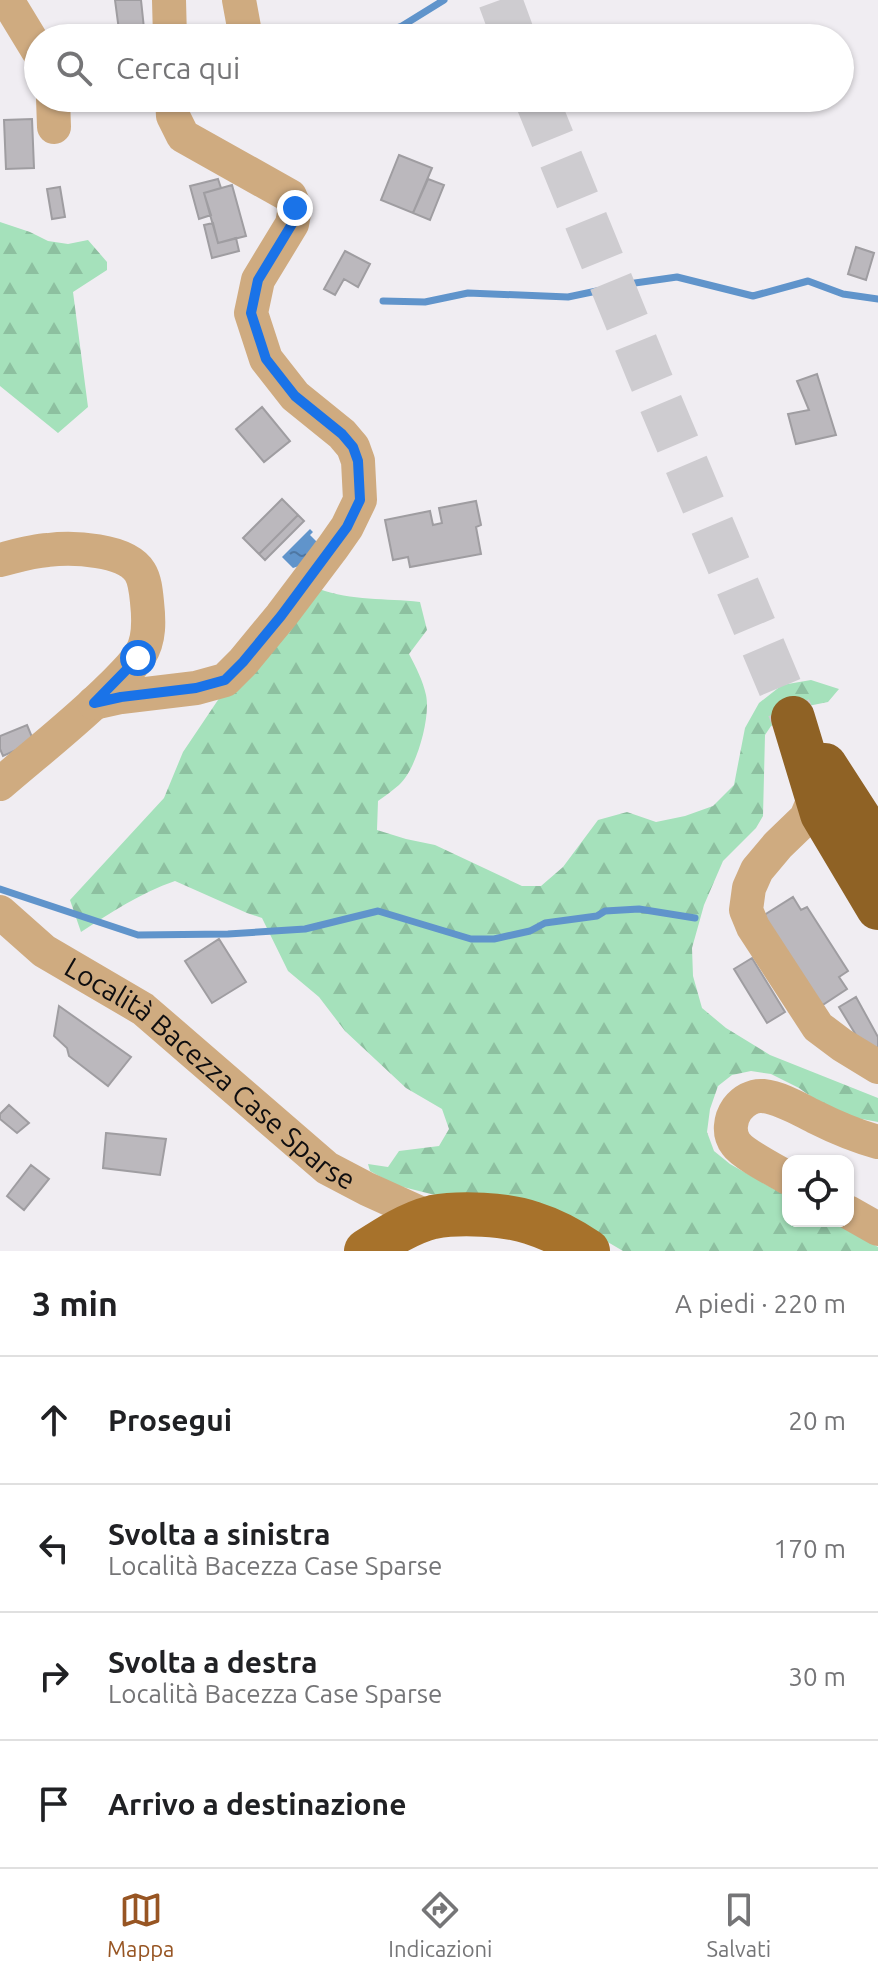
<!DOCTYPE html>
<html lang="it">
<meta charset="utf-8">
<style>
:root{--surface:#fff;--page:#f2f2f2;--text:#202124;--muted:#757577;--line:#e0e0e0;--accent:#975523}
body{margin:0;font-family:Ubuntu,sans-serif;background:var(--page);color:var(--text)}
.controls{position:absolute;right:24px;bottom:24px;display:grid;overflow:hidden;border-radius:16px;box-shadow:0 2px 6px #0004}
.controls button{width:72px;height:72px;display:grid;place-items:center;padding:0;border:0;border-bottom:2px solid var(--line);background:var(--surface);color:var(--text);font:40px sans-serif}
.stop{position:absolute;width:24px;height:24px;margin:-18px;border:6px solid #1a73e8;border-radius:50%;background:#fff}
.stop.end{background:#1a73e8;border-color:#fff;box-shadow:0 2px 8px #0008}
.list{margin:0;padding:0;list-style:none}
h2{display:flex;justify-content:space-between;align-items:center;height:104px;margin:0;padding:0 32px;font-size:34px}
h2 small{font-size:26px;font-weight:400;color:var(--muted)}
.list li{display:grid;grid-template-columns:52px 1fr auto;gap:24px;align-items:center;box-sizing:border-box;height:128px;padding:0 32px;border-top:2px solid var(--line)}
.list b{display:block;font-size:30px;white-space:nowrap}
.list p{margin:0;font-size:26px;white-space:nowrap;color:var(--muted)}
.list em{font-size:26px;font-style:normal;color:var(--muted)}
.icon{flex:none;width:44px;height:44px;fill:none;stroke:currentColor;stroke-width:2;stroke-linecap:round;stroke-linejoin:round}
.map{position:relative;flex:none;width:878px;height:1251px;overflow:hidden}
.search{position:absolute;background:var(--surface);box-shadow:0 2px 6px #0004;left:24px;right:24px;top:24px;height:88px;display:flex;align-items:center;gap:20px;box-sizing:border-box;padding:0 28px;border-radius:44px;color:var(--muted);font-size:30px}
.sheet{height:616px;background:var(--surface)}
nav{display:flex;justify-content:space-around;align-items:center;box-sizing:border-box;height:112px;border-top:2px solid var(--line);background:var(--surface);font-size:22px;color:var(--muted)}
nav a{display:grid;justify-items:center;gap:4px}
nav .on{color:var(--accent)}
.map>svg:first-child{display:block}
.forest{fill:url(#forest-firs)}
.water{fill:url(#water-ripples)}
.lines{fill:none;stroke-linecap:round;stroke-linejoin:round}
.stream{stroke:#6094cb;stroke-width:7}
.building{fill:#bbb8bd;stroke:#9f9da1;stroke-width:2}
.highway-tunnel{stroke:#ceccd0;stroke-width:44;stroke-dasharray:44 22;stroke-linecap:butt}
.minor{stroke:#cfab80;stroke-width:34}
.major{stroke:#a7722b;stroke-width:44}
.highway{stroke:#8f6225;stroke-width:44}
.route{stroke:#1a73e8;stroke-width:10}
.labels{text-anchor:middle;stroke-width:7;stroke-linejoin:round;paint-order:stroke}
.street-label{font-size:28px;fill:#0f0e10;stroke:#f0edf2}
</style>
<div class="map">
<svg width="878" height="1251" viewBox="0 0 878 1251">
<defs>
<pattern id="forest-firs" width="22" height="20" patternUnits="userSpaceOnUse" patternTransform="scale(2)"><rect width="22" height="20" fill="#a5e1bb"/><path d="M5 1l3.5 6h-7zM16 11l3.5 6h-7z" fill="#8dc0a0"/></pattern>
<pattern id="water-ripples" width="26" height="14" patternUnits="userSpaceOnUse" patternTransform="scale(2)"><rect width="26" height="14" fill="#6094cb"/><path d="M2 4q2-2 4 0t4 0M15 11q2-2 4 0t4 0" fill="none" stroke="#4e77a3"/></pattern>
</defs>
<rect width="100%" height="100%" fill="#f0edf2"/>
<path class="forest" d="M0,222L30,232L48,241L68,244L88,240L107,262V270L73,292L88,407L58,433L0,386Z
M319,589C351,601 386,598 420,602L427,630L409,654C416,667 423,681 426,695C431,718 416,770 399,785C392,791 385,796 378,801L377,830L406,839L435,845L522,886H541L563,867L598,820L627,812L656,822L685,816L713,806L734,785L745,728L759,703L782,685L811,680L839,689L828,702L803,707L771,726L765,735L763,816L756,828L723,861L704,905L692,948L693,976L702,1008L726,1028L770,1055L878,1098V1122L835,1114L799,1088L771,1074L751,1071L732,1075L718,1086L710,1109L707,1132L714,1151L730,1164L788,1197V1221H832L878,1247V1251H623L572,1221L447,1198L395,1185L370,1171L368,1164L388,1167L399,1151L439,1146L449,1129L442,1109L406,1088L345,1031L319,997L288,971L262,918L247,913L175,881C140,893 112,912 81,932L70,900L164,798L183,752L222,694Z"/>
<path class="water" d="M310,529L313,532L310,535L318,543L302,565L293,568L282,557Z"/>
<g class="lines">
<path class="stream" d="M369,38L402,26L444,0
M383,301L425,302L468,293L568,297L635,283L677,277L753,296L808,281L843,294L878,299
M0,889L138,935L228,934L305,929L378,911L471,939H494L530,931L545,923L597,916L605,911L639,909L695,918"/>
</g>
<path class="building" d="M115,0H141L145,38H120Z
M32,119L34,168L6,169L4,120Z
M399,155L432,168L413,213L381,200Z
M218,179L221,188L204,193L211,215L199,219L190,186Z
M428,179L444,185L430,220L413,213Z
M232,185L246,236L218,243L204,193Z
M60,187L65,217L52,219L47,189Z
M213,223L218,243L236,238L239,251L212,258L204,225Z
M856,247L874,253L866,280L848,274Z
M345,251L370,264L358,287L344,279L335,295L324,289Z
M817,374L836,435L796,444L788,414L809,410L797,381Z
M262,407L290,441L264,462L236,429Z
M282,499L298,515L259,554L243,538Z
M476,501L481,525L476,527L481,554L410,567L408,557L393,560L385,520L430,511L433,525L442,523L439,508Z
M298,515L304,521L265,560L259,554Z
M27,725L34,742L3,756L0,749V736Z
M793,897L801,910L807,907L848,971L839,977L847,989L818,1008L761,917Z
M219,939L246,982L212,1003L185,961Z
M752,958L785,1012L767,1023L734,969Z
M856,997L878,1037V1049L868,1055L839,1007Z
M59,1006L131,1057L108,1086L69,1056L67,1048L54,1036Z
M9,1105L29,1123L17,1133L0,1119V1114Z
M106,1133L166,1139L160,1175L103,1168Z
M31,1165L49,1179L24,1210L7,1196Z"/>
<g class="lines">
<path class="highway-tunnel" d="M500,0L514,38
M536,98L650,378L793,718"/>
<g class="minor">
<path d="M4,0L10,5L38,51"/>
<path d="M169,0L170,38"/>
<path d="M239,0L246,38"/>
<path d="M53,98L54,127"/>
<path d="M0,560C16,556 32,551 48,550C72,547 126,549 140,572C145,580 146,592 147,602C149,620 150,640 140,655C132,667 121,677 111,687C76,722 37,752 0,784"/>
<path d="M94,703L121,697L196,688L225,680L243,662L281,616L333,547L347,527L360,500L358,461L353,447L342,434L295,396L266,359L251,313L258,280L292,224L295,208L290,196L183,136L173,116L172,98"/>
<path d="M816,794L806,818L778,845L757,870L749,888L746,910L753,927L818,1027L842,1045L878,1067"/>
<path id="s1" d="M0,912L44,951L143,1009L327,1168L367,1189L431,1218"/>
<path d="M788,1178C776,1171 743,1154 736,1144C728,1134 730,1119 737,1109C743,1101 753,1095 763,1096C781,1098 799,1109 815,1117C835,1127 856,1136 878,1142"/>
<path d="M848,1212L878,1229"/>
</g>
<path class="major" d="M366,1251C386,1238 409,1223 433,1217C460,1212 506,1214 532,1223C551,1229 572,1240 588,1251"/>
<path class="highway" d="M793,718L822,814L878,908
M825,765L878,847"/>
</g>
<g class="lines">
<path class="route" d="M138,658L94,703L121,697L196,688L225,680L243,662L281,616L347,527L360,500L358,461L353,447L342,434L295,396L266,359L251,313L258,280L292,224L295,208"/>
</g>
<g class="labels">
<g class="street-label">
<text dy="10" stroke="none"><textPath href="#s1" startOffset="266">Località Bacezza Case Sparse</textPath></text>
</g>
</g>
</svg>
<div class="controls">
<button><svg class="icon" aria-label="locate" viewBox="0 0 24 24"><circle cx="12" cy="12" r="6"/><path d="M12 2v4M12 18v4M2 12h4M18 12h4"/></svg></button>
</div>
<div class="stop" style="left:138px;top:658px"></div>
<div class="stop end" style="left:295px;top:208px"></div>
<div class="search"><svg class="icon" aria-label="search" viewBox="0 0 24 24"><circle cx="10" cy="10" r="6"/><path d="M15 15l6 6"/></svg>Cerca qui</div>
</div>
<section class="sheet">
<h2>3 min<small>A piedi · 220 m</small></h2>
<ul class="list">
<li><svg class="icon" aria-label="ahead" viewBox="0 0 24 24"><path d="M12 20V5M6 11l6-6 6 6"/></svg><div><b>Prosegui</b></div><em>20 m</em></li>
<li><svg class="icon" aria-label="left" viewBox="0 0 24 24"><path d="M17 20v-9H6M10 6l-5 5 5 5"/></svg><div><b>Svolta a sinistra</b><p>Località Bacezza Case Sparse</p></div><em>170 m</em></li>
<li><svg class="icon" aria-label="right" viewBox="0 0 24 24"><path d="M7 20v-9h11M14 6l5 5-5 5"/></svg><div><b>Svolta a destra</b><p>Località Bacezza Case Sparse</p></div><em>30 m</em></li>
<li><svg class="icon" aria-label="arrive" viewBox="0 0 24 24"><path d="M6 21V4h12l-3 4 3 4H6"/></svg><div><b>Arrivo a destinazione</b></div></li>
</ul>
</section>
<nav>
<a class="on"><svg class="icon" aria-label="map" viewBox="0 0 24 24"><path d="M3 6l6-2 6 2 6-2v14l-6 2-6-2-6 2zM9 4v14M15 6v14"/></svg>Mappa</a>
<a><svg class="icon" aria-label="directions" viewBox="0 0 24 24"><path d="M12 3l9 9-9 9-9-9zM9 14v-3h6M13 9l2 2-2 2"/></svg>Indicazioni</a>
<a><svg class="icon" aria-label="saved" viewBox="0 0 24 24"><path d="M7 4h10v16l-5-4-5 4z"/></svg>Salvati</a>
</nav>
